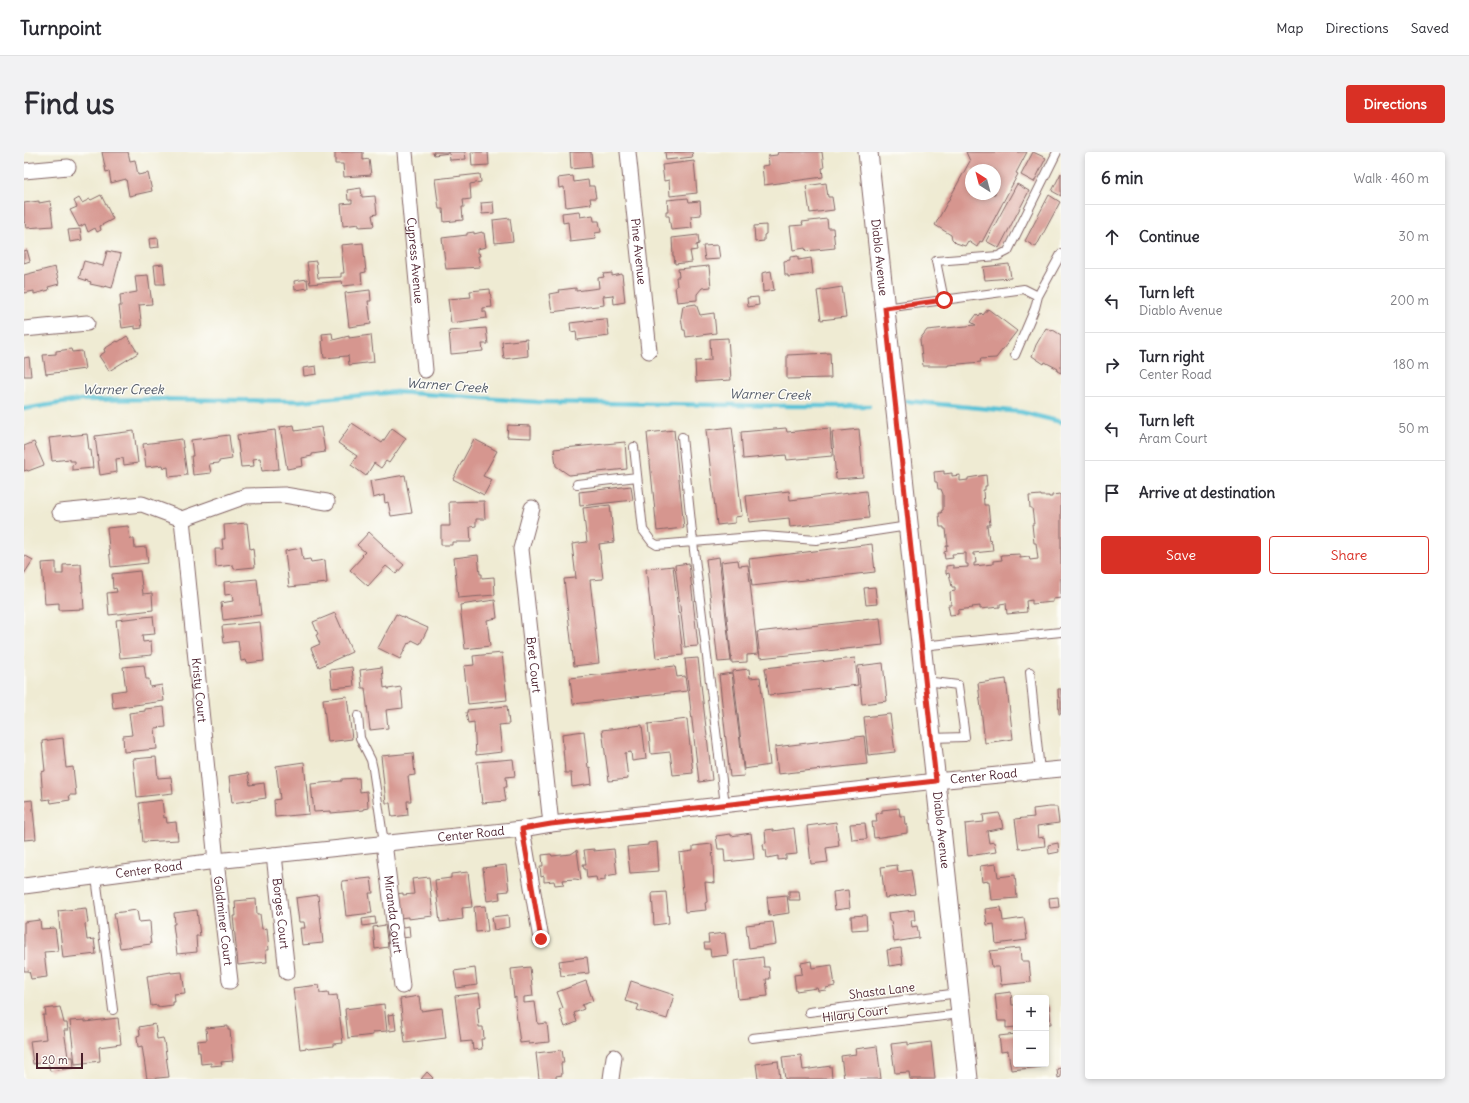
<!DOCTYPE html>
<meta charset="utf-8">
<style>
:root{--surface:#fff;--page:#f2f2f3;--text:#2b2b33;--muted:#7c7c81;--line:#e1e1e2;--accent:#d93025}
body{margin:0;font-family:Delius,sans-serif;background:var(--page);color:var(--text)}
.controls{position:absolute;right:12px;bottom:12px;display:grid;overflow:hidden;border-radius:4px;box-shadow:0 2px 6px #0003}
.controls button{width:36px;height:36px;display:grid;place-items:center;padding:0;border:0;border-bottom:1px solid var(--line);background:var(--surface);color:var(--text);font:20px sans-serif}
.compass{position:absolute;left:941px;top:12px;width:36px;height:36px;border-radius:50%;background:var(--surface);box-shadow:0 2px 6px #0003;rotate:324deg}
.scale{position:absolute;left:12px;bottom:10px;width:47px;box-sizing:border-box;padding-left:4px;border:2px solid #4a1f2b;border-top:0;font-size:11px;line-height:14px;white-space:nowrap;color:#4a1f2b;-webkit-text-stroke:3px #fdfcf7;paint-order:stroke}
.stop{position:absolute;width:12px;height:12px;margin:-9px;border:3px solid #d93025;border-radius:50%;background:#fff}
.stop.end{background:#d93025;border-color:#fff;box-shadow:0 1px 4px #0008}
.list{margin:0;padding:0;list-style:none}
h2{display:flex;justify-content:space-between;align-items:center;height:52px;margin:0;padding:0 16px;font-size:17px}
h2 small{font-size:13px;font-weight:400;color:var(--muted)}
.list li{display:grid;grid-template-columns:26px 1fr auto;gap:12px;align-items:center;box-sizing:border-box;height:64px;padding:0 16px;border-top:1px solid var(--line)}
.list b{display:block;font-size:15px;white-space:nowrap}
.list p{margin:0;font-size:13px;white-space:nowrap;color:var(--muted)}
.list em{font-size:13px;font-style:normal;color:var(--muted)}
.actions{display:flex;gap:8px;padding:12px 16px}
.actions a{flex:1;padding:9px 0;border:1px solid var(--accent);border-radius:4px;text-align:center;font-size:14px;color:var(--accent)}
.actions .main{background:var(--accent);color:#fff}
.icon{flex:none;width:22px;height:22px;fill:none;stroke:currentColor;stroke-width:2;stroke-linecap:round;stroke-linejoin:round}
.map{position:relative;flex:none;width:1037px;height:927px;overflow:hidden;border-radius:4px}
header{display:flex;align-items:center;gap:24px;box-sizing:border-box;height:56px;padding:0 20px;background:var(--surface);border-bottom:1px solid var(--line)}
header strong{font-size:19px}
nav{display:flex;gap:22px;margin-inline-start:auto;font-size:14px}
.intro{display:flex;align-items:center;justify-content:space-between;box-sizing:border-box;height:96px;padding:0 24px}
h1{margin:0;font-size:28px}
.button{padding:10px 18px;border-radius:4px;background:var(--accent);color:#fff;font-size:14px;font-weight:700}
main{display:flex;gap:24px;padding:0 24px}
aside{flex:1;background:var(--surface);border-radius:4px;box-shadow:0 2px 6px #0003}
.map>svg:first-child{display:block}
.lines{fill:none;stroke-linecap:round;stroke-linejoin:round}
.stream{stroke:#5ac2d6;stroke-width:4.5}
.building{fill:#d6968f;fill-rule:evenodd}
.service-casing{stroke:#846666;stroke-width:10}
.minor-casing{stroke:#846666;stroke-width:17}
.tertiary-casing{stroke:#846666;stroke-width:21}
.service{stroke:#fff;stroke-width:8}
.minor{stroke:#fff;stroke-width:15}
.tertiary{stroke:#fff;stroke-width:19}
.route{stroke:#d93025;stroke-width:5}
.labels{text-anchor:middle;stroke-width:3;stroke-linejoin:round;paint-order:stroke}
.street-label{font-size:12px;fill:#4a1f2b;stroke:#fdfcf7}
.water-label{font-size:13px;font-style:italic;fill:#505867;stroke:#fdfcf7}
</style>
<header>
<strong>Turnpoint</strong>
<nav><a>Map</a><a>Directions</a><a>Saved</a></nav>
</header>
<div class="intro"><h1>Find us</h1><a class="button">Directions</a></div>
<main>
<div class="map">
<svg width="1037" height="927" viewBox="0 0 1037 927">
<rect width="100%" height="100%" fill="#fdfcf7"/>
<filter id="ink" filterUnits="userSpaceOnUse"><feTurbulence type="fractalNoise" baseFrequency=".025" numOctaves="2"/><feDisplacementMap in="SourceGraphic" scale="8" xChannelSelector="R" yChannelSelector="G"/><feConvolveMatrix kernelMatrix="1 2 1 2 8 2 1 2 1" color-interpolation-filters="sRGB"/></filter>
<filter id="wash" filterUnits="userSpaceOnUse"><feTurbulence type="fractalNoise" baseFrequency=".012" numOctaves="4" result="noise"/><feDisplacementMap in="SourceGraphic" scale="16" xChannelSelector="R" yChannelSelector="G"/><feGaussianBlur stdDeviation="0.9" result="paint"/><feColorMatrix in="noise" values="0 0 0 0 0 0 0 0 0 0 0 0 0 0 0 0 0 1.4 0 .05"/><feComposite in="paint" operator="in"/></filter>
<g filter="url(#wash)">
<rect width="100%" height="100%" fill="#efebd3"/>
<g class="lines">
<path class="stream" d="M883,249L997,260L1037,270
M0,257L56,248L131,247L276,249L372,240L513,250L768,254H845"/>
</g>
<g id="blocks">
<path class="building" d="M78,0H104L106,9L111,8L114,23L124,21L128,39L105,44L102,27L87,31L85,19L82,20Z
M311,0H339V8L345,7L347,23L320,25L319,12H311Z
M409,0H441L442,7L426,8L425,1L410,3Z
M447,0H464L465,13L448,14Z
M546,0H567L568,15L547,17Z
M641,0H668L669,5L642,8Z
M754,0H798L800,16H798L799,25L740,33L738,14L745,13L744,4L753,3Z
M942,0H1003L992,21L994,22L958,90L956,89L953,95L944,89L941,94L932,91L928,87L927,83L911,73L946,9ZM947,18H971V42H947Z
M1009,0L1022,6L1010,30L997,23Z
M670,9L673,41L646,44L645,28L640,29L638,13Z
M1037,21V44L1028,39Z
M456,22L457,30L446,32L447,47L439,48L440,55H438L439,68L420,70L419,57H415L411,27Z
M549,24L550,30L564,28L565,34H570L572,46H566L567,52L542,55L540,35L535,36L534,26Z
M802,31L804,45H808L810,58L786,61L782,34Z
M993,32L1005,39L975,96L962,89Z
M337,36L338,45L351,44L353,62L348,63L350,74L335,75V72L319,74L317,52L328,51V48H324L323,38Z
M77,43L89,67L76,74L77,78L73,80L71,76L64,80L61,72L55,75L46,58L53,55L50,49L55,46L58,51L66,47L67,48Z
M1025,43L1036,50L1012,95L1001,89Z
M664,46L665,50L676,49L677,63L667,64L668,76L647,78L645,64H642V59H644L643,48Z
M15,49V51L26,49L29,74L2,76L1,70L0,71V51Z
M469,50L470,61L458,62L457,51Z
M555,59L556,65L569,63L570,69H575L577,80L571,81L572,87L546,90L544,70L539,71L538,61Z
M486,66L489,89L471,91L469,68Z
M803,67L804,76H809L811,96L782,99L781,96L769,98L766,74L779,73L778,70Z
M742,73V82L740,83V89L731,90L730,74Z
M56,77L58,88L46,90L44,78Z
M450,80V82L458,80V81H460L462,95L453,97V101H455L456,104H454L456,115L422,117L418,86L443,83V81Z
M674,83L675,92L672,93L673,98L666,99L668,110L651,112L650,104H649L648,86Z
M134,86L135,95L126,96L125,87Z
M339,91L342,120L337,121L338,132L319,134L318,129L286,132L283,110L292,109L294,126L317,125V121H320L317,93Z
M694,93L696,107L681,108L679,94Z
M3,98L6,109L0,111V99Z
M83,99L97,102L88,136L81,134L80,135L66,132L67,130L55,126L60,109L79,114Z
M774,104V108L787,106L789,122L764,125V123H761L760,109L766,108V105Z
M139,112L141,132H132L130,113Z
M985,112L987,126L961,128L959,115Z
M685,114L687,135L678,136L673,142V148L653,150L651,135L653,134L652,125H655L654,117Z
M31,115L35,132L24,135L25,138L10,142V139L0,141V123Z
M747,119L750,138L739,140L738,121Z
M588,121V124L598,122L601,150L590,152L589,143L579,144L580,153L528,160L525,142L536,140L535,138L552,136V139L575,136L574,126L580,125L579,122Z
M124,123L128,152L115,153L118,176L111,177V174L98,176L95,154H97L96,143L113,140L111,124Z
M283,127L284,136L271,138L270,129Z
M818,135L822,165L797,168L793,139Z
M466,137L468,155L459,156V160H462L463,166L427,171L424,147L447,145L446,139Z
M346,138L347,149H344L347,172L325,175L321,141Z
M734,145L735,153L724,155L723,146Z
M672,152L676,163L690,161L692,181L662,185L661,178H659L657,166L659,154Z
M964,157L993,179L972,206L956,207L957,210L924,213V214H899L896,187L903,178L952,173L947,170L953,162L955,164L957,161L959,163Z
M579,167H583L585,184L553,188L552,179L547,180L546,171Z
M462,176L464,192H458L459,199L427,202L425,179Z
M1022,176L1028,179L1029,178L1037,183V221L1033,219L1034,217L1021,210L1020,212L1008,204L1012,193Z
M308,181L309,188L325,184V186L347,183L350,210L325,213L324,203L323,204L300,206L298,189H299L298,182Z
M103,184L114,201L85,219L75,204L81,200L80,197L93,189L94,190Z
M704,186L707,228L672,230L671,209L687,208L686,187Z
M503,187L504,204L480,207L478,190Z
M47,197L48,200L58,199L61,217L22,222L19,203L32,202V199Z
M806,201L807,226L763,227V203Z
M5,205L7,224H0V206Z
M292,214L293,222L280,224L279,216Z
M328,271L358,291L368,276L382,286L365,311L362,309L357,316L350,311L342,324L327,313L333,304L314,291Z
M270,273L271,279L297,275L301,300L288,302V304L278,306L279,314L263,317L256,275Z
M484,273L507,274V286L483,285Z
M708,275L718,364L711,365V371L693,373L682,278Z
M762,276L763,280L806,276L808,304L763,308L762,303L719,307L717,280Z
M835,277L839,325L812,327L808,280Z
M251,278L255,317L238,319L236,306L229,307L230,314L217,315L213,283Z
M650,278L660,376L633,379L623,281Z
M110,279L114,311L100,313L99,306L92,307L93,320L76,323L71,284Z
M63,282L65,298H67L69,316L48,318V313L51,312V309H46V307L28,309L25,286Z
M205,283L208,307L195,309V311L185,312L187,321L169,323L167,304H169L167,288Z
M158,287L163,323L145,325L144,315L140,316L139,313L122,315L119,292Z
M450,287L473,299L459,324L468,328L460,343L429,327Z
M10,290L20,313L4,319L3,318L0,319V294Z
M601,290L603,317L545,323L532,314L530,297Z
M920,319V322L928,321V324L936,323V329L944,328V326L962,323L963,334H961V338H959L960,353H964L966,373H963L965,389L966,388L967,391H968L969,399L949,401V403H951L952,411H950V414L969,412V409L978,408L977,403L996,402V406L1005,405L1006,408L1014,407L1012,391H1010L1008,372H1010L1008,356H1006L1005,344L1017,343V344H1025V345H1028V343L1036,342L1037,347V446L1029,447V450L1008,452V448L1002,449L1003,460L983,462L982,451L976,452V455L956,457V454L948,455L949,456L934,458V462L926,463L924,453H927L926,440L931,439V435H928L925,421L922,422V414L929,413V416L944,415V412H942V401L928,402L929,406L921,407L920,400L923,399L922,394H924L922,377H920V375H916L915,361H918L917,359L919,358V342L917,337H914L913,330H911L910,320Z
M381,323L388,361L367,364L364,350L361,351L360,343L349,346L346,329Z
M607,334L609,348L556,354L555,340Z
M765,339L766,348L842,339L845,366L766,375L765,366L725,370L722,344Z
M460,349L461,367H452V374L446,375L447,390H428V393H417V374H426L425,350Z
M586,353L590,390L575,392L579,427L566,428L575,511L550,514L540,427L552,426L548,392L563,390L559,356Z
M223,371L226,397L229,396L231,415L210,417L209,413L192,415L191,397H199L198,387H201L200,373Z
M104,374L106,387H110L111,396L122,395L124,411L87,415L83,376Z
M345,380L359,393L358,394L380,413L372,422L362,414L344,434L326,418L339,404L338,403L341,400L333,393Z
M848,392L851,420L728,434L725,407Z
M277,396L279,408L286,407L287,410L301,408L303,431L265,435L261,399Z
M0,403L9,408L0,422Z
M454,403L456,422H458V426L470,425L471,443L434,446L430,406Z
M695,405L707,509L694,510L682,407Z
M714,408L715,414L724,413L734,502L723,503V510L708,511L697,410Z
M32,410V422H39V413L57,412L60,457L35,458V451L21,452L18,411Z
M665,411L674,494L661,495L651,413Z
M649,414L659,503L632,506L622,417Z
M116,419L119,442L128,441L129,458L85,463L83,441L93,440L92,436L89,437L88,422Z
M233,427L237,463L199,468L197,451L209,449L208,442L201,443L200,430Z
M851,435L853,452L842,453L840,436Z
M471,448L473,466L463,468L466,494L441,497L436,453Z
M311,461L328,500L295,515L287,496L296,492L292,483L294,482L289,470Z
M372,462L404,476L396,492L388,488L385,492L384,491L376,507L354,496Z
M129,464L131,482L118,483L119,490L127,489L128,503L96,506L92,468Z
M856,466L859,493L736,506L733,480Z
M236,470L240,509L223,511L222,508L217,509L214,489L200,491L198,474Z
M478,501L483,548L444,552L440,514L450,513L449,504Z
M674,506L688,628L675,630L661,507Z
M831,506L834,533L745,543L741,516Z
M859,511L863,549L838,552L834,514Z
M120,513L122,527H125L126,535L138,533L140,549L89,556L87,540L102,538L99,515Z
M651,514L653,525L661,524L663,539L549,552L546,526Z
M328,515L330,534L308,536L306,518Z
M358,515L360,536L364,535V537L377,535L379,556L362,558L364,576L346,578L341,536H338L336,518Z
M725,517L726,526L736,525L746,613L720,617L709,519Z
M708,521L720,624L706,625L695,523Z
M982,527L989,587L961,591L954,531Z
M1034,537H1037V562H1035Z
M323,544L328,587L304,590L299,547Z
M483,554L485,572L475,573L478,600L452,603L450,570L444,571L442,560H444L443,558Z
M140,555L142,575L131,576L133,597L100,600L99,584L108,583L105,561L121,559V557Z
M866,562L871,600L844,603L840,565Z
M663,567L669,621L649,623L646,600L627,602L624,572Z
M618,573L622,607L608,609L607,600L601,601L604,627L585,629L578,578Z
M560,579L564,616L566,615L568,632L548,635L547,621H541L538,582Z
M840,584L843,612L754,622L751,595Z
M39,586L42,616L49,615L52,643H45L46,648L27,651L26,647L19,648L17,620L21,619L18,589Z
M389,601L391,623L384,624L387,649H383L384,663L368,665L366,651H362L357,604Z
M132,605L134,626L147,625L149,641L113,645L109,607Z
M489,607L491,624L482,625L483,635H480L482,649L458,651L453,610Z
M280,610L285,662L251,665L250,648L256,647L252,614Z
M224,621L226,633L240,631L242,646L208,651L205,624Z
M335,626L336,640L343,639L344,656L339,657V658L307,661V659L290,660L287,632L318,629V627Z
M8,648L12,687L0,688V649Z
M138,648L140,666L142,665L143,671L152,670L154,688L119,690L115,651Z
M1025,655H1033L1035,671L1013,674L1014,686L1020,685L1021,694L995,697L991,667L1010,665L1009,657Z
M875,656L876,664H880L881,672L883,673V681L850,686L848,670H853L852,662L858,661V658Z
M975,661L977,666L979,676L963,679L965,691L970,690L972,700L944,704L941,672L960,670L959,663Z
M812,670L815,694L802,696L804,710L787,712L783,674Z
M841,671L843,687L828,688L826,672Z
M770,676L773,702L762,703V707L754,708V704L743,706L742,698H740L739,692L742,691L741,678L749,677V679Z
M727,681L730,707L701,710L700,697H694L692,684L707,682V684Z
M633,690L635,719L606,721L603,695L624,693V691Z
M1034,691L1035,700L1025,702L1024,693Z
M688,692L690,731L681,730L683,750L681,751L682,758L661,760L655,701L669,699V694Z
M570,697V699L590,697L593,722L581,724V728L573,729L572,725L563,726L562,717H560L559,712H562L560,698Z
M553,698L557,728L551,727L539,728L540,732L531,733L530,729L520,730V724L517,725L516,714H519L518,703L527,702L528,704L547,702Z
M972,712L974,725L991,723L993,746L967,748L965,729L958,730L956,714Z
M482,713L485,739L475,740L476,747L463,749L459,716Z
M873,713L874,720L887,718L891,742L861,746L857,715Z
M444,720L448,755L438,756L439,767L416,770L411,728L427,726V722Z
M405,725L409,764L384,767V765L375,766L372,742L379,741V743L390,742L388,727Z
M347,726L349,741H345L348,761L322,764L318,729Z
M824,738L826,756L811,758L809,740Z
M765,739H775L776,748H765Z
M642,740L645,771L630,773L628,741Z
M294,743L299,791L278,793L276,776H281L280,770H275L272,746Z
M763,743L765,761L745,764L743,745Z
M1034,745L1035,755L1026,756L1025,746Z
M232,747L233,762H236L238,777L243,776L245,798H242L243,810L214,813L209,764H212L211,749Z
M461,754L464,779L452,780L450,755Z
M977,755L979,769L1000,766L1003,788L972,792L970,772L963,773L961,757Z
M62,756L64,771L61,772L63,788L70,787L72,802L39,806L34,759Z
M113,758L115,770L126,769L127,784L126,785L127,792L96,796L90,761Z
M173,758L176,784H172L173,800L153,802L149,772H151L150,761Z
M890,758L891,768H887L888,775L893,774L895,786L870,790L867,769H865L864,761Z
M484,763L485,775L470,778L468,765Z
M842,763L843,777L828,778L827,764Z
M351,765L352,772L339,774L338,767Z
M16,768L17,777L31,776L34,799L20,800L23,825L7,827L5,819H0V770Z
M749,770L752,792L725,796L722,773Z
M361,773L364,795L351,797L349,775Z
M385,774L386,785L378,786L376,776Z
M701,781L704,803L687,805L686,797H681L680,791H685L684,783Z
M877,796L879,812L865,814L863,798Z
M996,796L997,809H1005L1007,830L977,833L975,815H968L966,799Z
M563,805L565,821L537,824L535,809Z
M739,805L740,815H745L746,827H742L744,844L714,847L710,809Z
M787,809L788,816L808,813L811,834L802,836V838L794,839L793,836L772,839L770,823L778,822L777,811Z
M506,815L509,844L500,845V851L511,850L514,872L523,871L525,890L505,892V890L496,891L491,853H492V845L490,846L487,817Z
M451,816L453,833L433,836L430,819Z
M147,820V821L158,820L161,841L150,842L151,850H149V853L134,855V853L127,854L123,824Z
M562,829L569,849L558,853L560,857L550,861L553,870L541,875L535,858L539,856L533,840Z
M607,829L650,843L643,867L613,858L615,853L601,849Z
M295,833L296,841L304,840L305,844L313,843L319,891L309,892V894L284,897L283,896L276,897L269,836Z
M987,840L988,853H992V875L982,876V869H974L971,842Z
M455,841L457,854L453,855L455,875H459L460,887H457L458,897L449,898L448,889L437,890L431,844Z
M395,844L397,859L418,856L422,886L381,891L376,847Z
M360,852L363,879L349,880V883L324,886L321,857Z
M1022,853H1025L1027,872H1022Z
M36,855L40,871H43L44,878H40L44,905H49L50,916L26,919L24,910L9,912L6,889L22,887L19,863H22L21,857Z
M370,862L372,878L366,879L364,863Z
M94,866L97,892L75,895L76,909L51,912L46,869L61,868V870Z
M131,872L133,887L139,886L140,889L145,925L123,927L118,894L114,895L113,884L116,883L115,875Z
M204,874V878H206L209,909L197,910L198,913L187,914V911L177,912L176,900H174L173,889L183,888L182,876Z
M992,882V912H1016L1017,915L987,918L984,899L977,900L975,884Z
M884,890V893L907,890L911,927H886L885,920L871,921L867,892Z
M853,894L857,927H820L817,904L832,902L831,897Z
M538,898L540,911H537L538,923L532,924V927H515L512,901Z
M777,903L779,918L807,914L808,927H761L758,905Z
M754,909L756,927H734L732,912Z
M1037,916V925L1034,926L1033,917Z
M403,920L409,926L408,927H397Z"/>
</g>
</g>
<g filter="url(#ink)">
<use href="#blocks" fill-opacity="0" stroke="#846666" stroke-width="1"/>
<g class="lines">
<g class="service-casing">
<path id="service" d="M1014,144L1037,102
M920,148L912,109L974,104L984,99L1033,0
M861,156L1000,137L1014,144L1011,156L991,203
M610,295L619,378L628,390L633,393L669,390L658,285
M553,332L613,325
M897,494L1037,480
M1006,520L1016,619
M901,529L934,533L941,585L907,586
M334,564L336,586L347,608L349,617L360,691
M701,653L669,390L740,384L792,388L884,374
M72,725L89,858
M785,860L935,841
M728,886L937,862"/>
</g>
<g class="minor-casing">
<g id="minor">
<path id="s1" d="M381,0L401,218"/>
<path id="s2" d="M604,0L625,199"/>
<path d="M0,19L44,15"/>
<path d="M0,177L63,171"/>
<path id="s3" d="M508,356L497,397L527,672"/>
<path d="M36,360L118,352L158,367L222,344L260,343L303,350"/>
<path id="s4" d="M158,367L192,709L206,829"/>
<path d="M498,677L517,787"/>
<path id="s5" d="M360,691L378,834"/>
<path id="s6" d="M250,703L263,820"/>
<path id="s7" d="M0,734L192,709L498,677L527,672L912,629L1037,617"/>
<path d="M587,927L590,905"/>
</g>
</g>
<g class="tertiary-casing">
<g id="tertiary">
<path id="s8" d="M844,0L944,927"/>
</g>
</g>
<use href="#service" class="service"/>
<use href="#minor" class="minor"/>
<use href="#tertiary" class="tertiary"/>
</g>
</g>
<g class="lines" filter="url(#ink)">
<path class="route" d="M517,787L498,677L527,672L912,629L861,156L920,148"/>
</g>
<g class="labels">
<g class="street-label">
<text dy="4" stroke="none"><textPath href="#s2" startOffset="100">Pine Avenue</textPath></text>
<text dy="4" stroke="none"><textPath href="#s8" startOffset="106">Diablo Avenue</textPath></text>
<text dy="4" stroke="none"><textPath href="#s1" startOffset="109">Cypress Avenue</textPath></text>
<text dy="4" stroke="none"><textPath href="#s3" startOffset="159">Bret Court</textPath></text>
<text dy="4" stroke="none"><textPath href="#s4" startOffset="172">Kristy Court</textPath></text>
<text dy="4" stroke="none"><textPath href="#s7" startOffset="966">Center Road</textPath></text>
<text dy="4" stroke="none"><textPath href="#s8" startOffset="682">Diablo Avenue</textPath></text>
<text dy="4" stroke="none"><textPath href="#s7" startOffset="450">Center Road</textPath></text>
<text dy="4" stroke="none"><textPath href="#s7" startOffset="126">Center Road</textPath></text>
<text dy="4" stroke="none"><textPath href="#s6" startOffset="59">Borges Court</textPath></text>
<text dy="4" stroke="none"><textPath href="#s5" startOffset="72">Miranda Court</textPath></text>
<text dy="4" stroke="none"><textPath href="#s4" startOffset="404">Goldminer Court</textPath></text>
<text transform="translate(858 839) rotate(-7)" y="4">Shasta Lane</text>
<text transform="translate(831 862) rotate(-7)" y="4">Hilary Court</text>
</g>
<g class="water-label">
<text transform="translate(423 233) rotate(4)" y="5">Warner Creek</text>
<text x="99" y="242">Warner Creek</text>
<text transform="translate(746 242) rotate(1)" y="5">Warner Creek</text>
</g>
</g>
</svg>
<div class="controls">
<button>+</button>
<button>−</button>
</div>
<svg class="compass" viewBox="-18 -18 36 36"><path d="M0-13l5 13h-10z" fill="#e53935"/><path d="M0 13l5-13h-10z" fill="#7c7c81"/></svg>
<div class="scale">20 m</div>
<div class="stop" style="left:920px;top:148px"></div>
<div class="stop end" style="left:517px;top:787px"></div>
</div>
<aside>
<h2>6 min<small>Walk · 460 m</small></h2>
<ul class="list">
<li><svg class="icon" aria-label="ahead" viewBox="0 0 24 24"><path d="M12 20V5M6 11l6-6 6 6"/></svg><div><b>Continue</b></div><em>30 m</em></li>
<li><svg class="icon" aria-label="left" viewBox="0 0 24 24"><path d="M17 20v-9H6M10 6l-5 5 5 5"/></svg><div><b>Turn left</b><p>Diablo Avenue</p></div><em>200 m</em></li>
<li><svg class="icon" aria-label="right" viewBox="0 0 24 24"><path d="M7 20v-9h11M14 6l5 5-5 5"/></svg><div><b>Turn right</b><p>Center Road</p></div><em>180 m</em></li>
<li><svg class="icon" aria-label="left" viewBox="0 0 24 24"><path d="M17 20v-9H6M10 6l-5 5 5 5"/></svg><div><b>Turn left</b><p>Aram Court</p></div><em>50 m</em></li>
<li><svg class="icon" aria-label="arrive" viewBox="0 0 24 24"><path d="M6 21V4h12l-3 4 3 4H6"/></svg><div><b>Arrive at destination</b></div></li>
</ul>
<div class="actions"><a class="main">Save</a><a>Share</a></div>
</aside>
</main>
